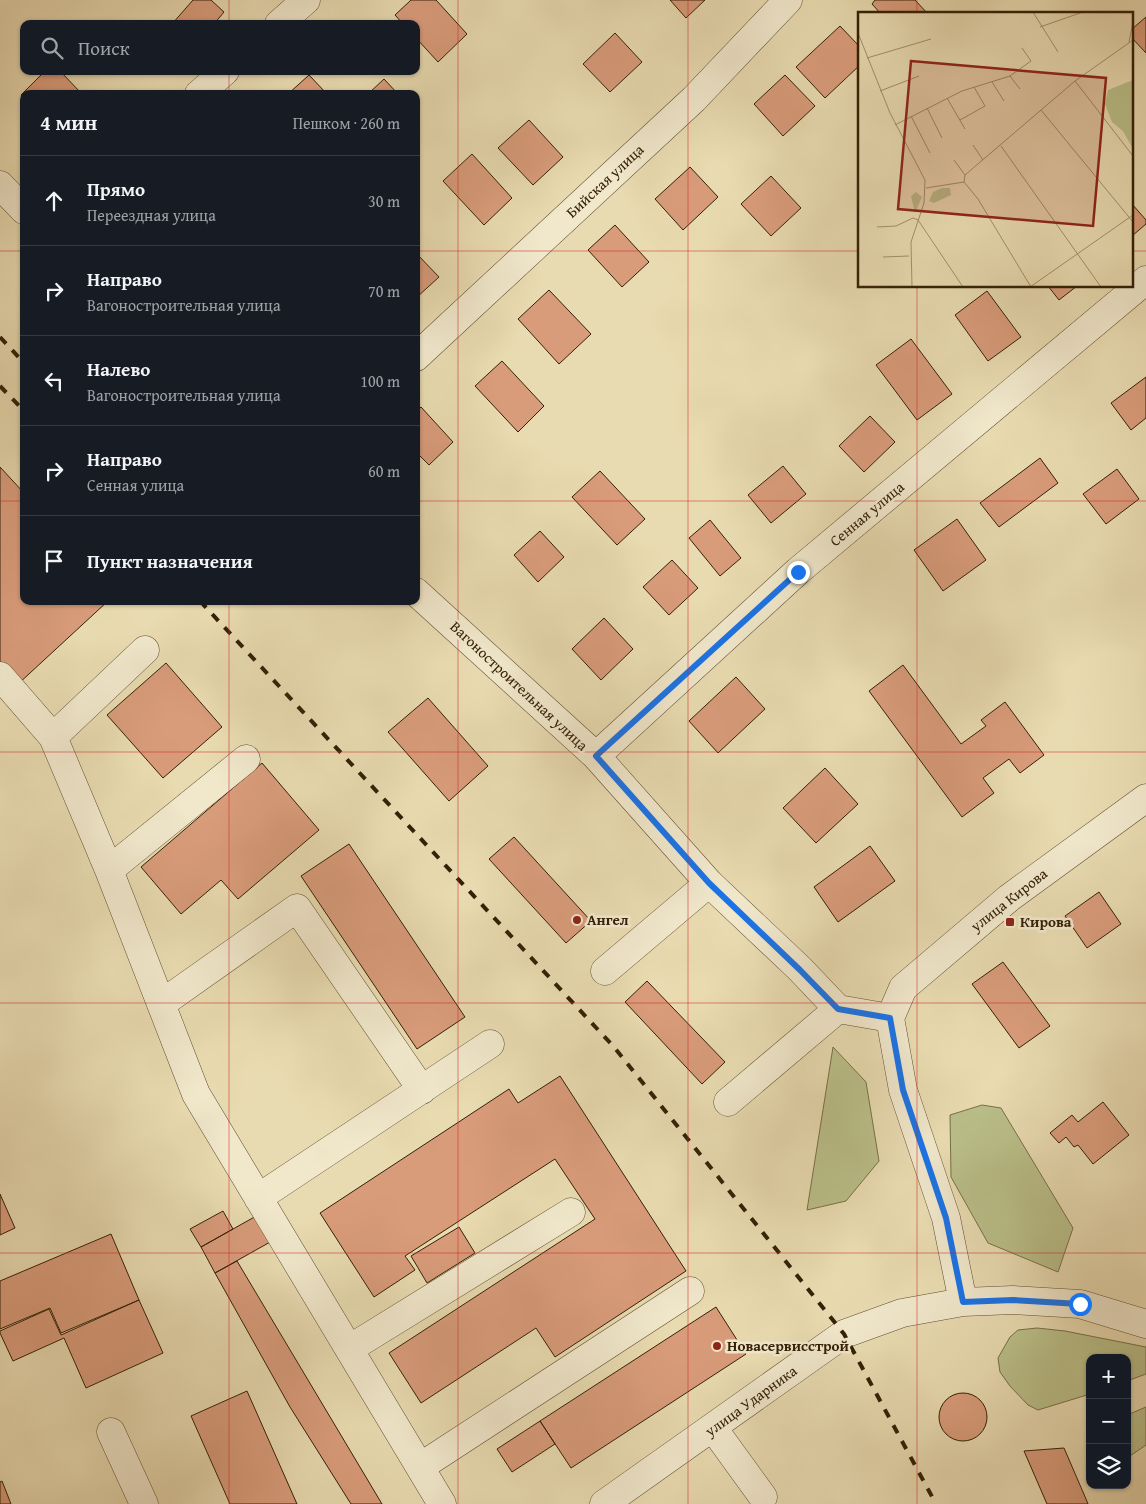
<!DOCTYPE html>
<html lang="ru">
<meta charset="utf-8">
<style>
:root{--surface:#171b24;--page:#242831;--text:#f1f3f6;--muted:#9ea1a6;--line:#363941}
body{margin:0;font-family:"Gentium Book Plus",serif;background:var(--page);color:var(--text)}
.controls{position:absolute;right:15px;bottom:15px;display:grid;overflow:hidden;border-radius:10px;box-shadow:0 1px 4px #0004}
.controls button{width:45px;height:45px;display:grid;place-items:center;padding:0;border:0;border-bottom:1px solid var(--line);background:var(--surface);color:var(--text);font:25px sans-serif}
.stop{position:absolute;width:15px;height:15px;margin:-11px;border:4px solid #1a73e8;border-radius:50%;background:#fff}
.stop.end{background:#1a73e8;border-color:#fff;box-shadow:0 1px 5px #0008}
.list{margin:0;padding:0;list-style:none}
h2{display:flex;justify-content:space-between;align-items:center;height:65px;margin:0;padding:0 20px;font-size:21px}
h2 small{font-size:16px;font-weight:400;color:var(--muted)}
.list li{display:grid;grid-template-columns:32px 1fr auto;gap:15px;align-items:center;box-sizing:border-box;height:90px;padding:0 20px;border-top:1px solid var(--line)}
.list b{display:block;font-size:19px;white-space:nowrap}
.list p{margin:0;font-size:16px;white-space:nowrap;color:var(--muted)}
.list em{font-size:16px;font-style:normal;color:var(--muted)}
.icon{flex:none;width:28px;height:28px;fill:none;stroke:currentColor;stroke-width:2;stroke-linecap:round;stroke-linejoin:round}
.map{position:relative;flex:none;width:1146px;height:1504px;overflow:hidden}
.search{position:absolute;background:var(--surface);box-shadow:0 1px 4px #0004;left:20px;top:20px;width:400px;height:55px;display:flex;align-items:center;gap:12px;box-sizing:border-box;padding:0 18px;border-radius:10px;color:var(--muted);font-size:19px}
.panel{position:absolute;background:var(--surface);box-shadow:0 1px 4px #0004;left:20px;top:90px;width:400px;height:515px;border-radius:10px}
.map>svg:first-child{display:block}
.green{fill:#babf89;stroke:#777048}
.building{fill:#d99c7b;stroke:#342006}
.lines{fill:none;stroke-linecap:round;stroke-linejoin:round}
.minor-casing{stroke:#614f31;stroke-width:29}
.minor{stroke:#f1e8cc;stroke-width:28}
.rail{stroke:#342006;stroke-width:4;stroke-dasharray:9 9;stroke-linecap:butt}
.route{stroke:#1a73e8;stroke-width:6}
.grid{fill:none;stroke:#d62828;stroke-width:1;stroke-opacity:0.55}
.poi-dot{fill:#8f2418;stroke:#f1e8cc;stroke-width:2}
.labels{text-anchor:middle;stroke-width:5;stroke-linejoin:round;paint-order:stroke}
.street-label{font-size:15px;fill:#342006;stroke:#f1e8cc}
.poi-label{font-size:15px;font-weight:bold;fill:#342006;stroke:#f1e8cc;text-anchor:start}
.inset-road{fill:none;stroke:#a1906d;stroke-width:1}
.view{fill:#8f2418;fill-opacity:0.15;stroke:#8f2418;stroke-width:2.5}
.inset-edge{fill:none;stroke:#342006;stroke-width:2.5}
</style>
<div class="map">
<svg width="1146" height="1504" viewBox="0 0 1146 1504">
<rect width="100%" height="100%" fill="#e9dbb1"/>
<filter id="stains"><feTurbulence type="fractalNoise" baseFrequency=".004" numOctaves="4"/><feColorMatrix values="0 0 0 0 .2 0 0 0 0 .09 0 0 0 0 .02 0 0 0 .5 -.17"/></filter>
<radialGradient id="worn" r=".72"><stop offset=".6" stop-color="#630" stop-opacity="0"/><stop offset="1" stop-color="#630" stop-opacity=".3"/></radialGradient>
<path class="green" d="M833,1047L866,1082L879,1161L846,1201L807,1210Z
M982,1105L1001,1108L1073,1228L1058,1272L988,1243L951,1177L950,1115Z
M1037,1328L1065,1331L1146,1347V1374L1127,1381V1358H1090V1394L1038,1410L1028,1405L1010,1386L1000,1372L998,1358L1010,1337L1018,1330Z
M1146,1407V1445L1127,1458V1415Z"/>
<path class="building" d="M193,0H211L224,12L214,24H172Z
M411,0H436L467,34L438,62L416,38V24H403L395,15Z
M670,0H705L686,18Z
M875,0H915L928,14H881L872,4Z
M1146,17V53L1132,38V29Z
M840,26L860,47V65L825,98L796,67Z
M615,33L642,62L610,92L583,64Z
M45,71H60L82,94H24V98L21,95Z
M309,75L327,94H288Z
M785,75L815,106L783,136L754,104Z
M384,79L398,94H368Z
M529,120L563,157L533,185L498,148Z
M472,154L512,198L484,225L443,181Z
M690,167L718,197L683,230L655,199Z
M771,176L801,208L771,236L741,204Z
M1132,204L1146,220V224L1132,236Z
M615,225L649,262L622,287L588,250Z
M416,253L439,277L416,298Z
M1048,286H1077L1059,300Z
M549,290L591,334L559,364L518,319Z
M987,291L1021,337L988,361L955,315Z
M911,339L952,394L917,420L876,365Z
M502,361L544,406L518,432L475,386Z
M1146,377V418L1131,430L1111,403Z
M421,407L453,442L429,465L416,452V411Z
M870,416L895,442L864,472L839,446Z
M1040,458L1058,483L999,527L980,503Z
M783,466L806,494L771,523L748,495Z
M0,467L24,493V601H108L17,685L0,666Z
M1117,469L1139,499L1106,524L1083,494Z
M600,471L645,519L617,545L572,497Z
M957,519L986,560L943,591L914,550Z
M710,520L741,558L720,576L689,538Z
M540,531L564,557L538,582L514,555Z
M672,560L698,588L669,615L643,587Z
M604,618L633,649L601,680L572,649Z
M166,663L222,727L163,778L107,715Z
M903,665L961,744L986,726L981,720L1005,702L1044,755L1020,773L1009,759L983,778L994,793L962,817L869,691Z
M736,677L765,709L718,753L689,721Z
M428,698L488,766L449,801L388,732Z
M262,763L319,830L238,899L221,880L181,914L141,867Z
M825,768L858,804L816,843L783,808Z
M514,837L591,921L566,943L489,859Z
M349,844L465,1017L417,1049L301,876Z
M870,846L895,881L838,922L814,887Z
M1099,892L1121,924L1087,948L1065,916Z
M1003,962L1050,1026L1019,1048L972,984Z
M647,981L725,1062L702,1084L625,1002Z
M560,1076L686,1271L555,1357L536,1328L421,1403L389,1353L595,1219L555,1159L405,1256L415,1270L374,1297L320,1213L509,1089L518,1103Z
M1103,1102L1129,1135L1093,1164L1078,1145L1074,1147L1066,1137L1059,1143L1050,1133L1072,1115L1078,1122Z
M0,1194L15,1228L0,1235Z
M223,1211L233,1229L201,1247L190,1229Z
M258,1215L272,1241L215,1273L201,1247Z
M459,1227L475,1253L427,1283L411,1256Z
M111,1234L139,1300L61,1333L50,1308L0,1329V1281Z
M237,1261L382,1504H351L290,1407L215,1273Z
M139,1300L163,1353L86,1388L64,1338L13,1361L0,1333V1331L49,1309L61,1335Z
M716,1307L746,1354L571,1468L540,1421Z
M247,1391L297,1504H230L191,1416Z
M939 1417a24 24 0 1 1 48 0a24 24 0 1 1-48 0Z
M540,1421L555,1444L512,1472L497,1449Z
M1064,1448L1086,1499L1088,1504H1047L1024,1451Z
M2,1481L11,1504H0V1482Z"/>
<g class="lines">
<g class="minor-casing">
<path id="minor" d="M279,24L306,0
M199,94L225,71
M0,185L24,210
M416,357L694,99L788,0
M416,592L596,756L709,883L800,969L838,1009L890,1018
M0,676L53,737L109,870L196,1094L442,1504
M53,737L145,650
M596,756L798,571L1146,280
M109,870L246,759
M605,971L709,883
M161,1004L297,908L422,1090
M890,1018L903,988L1009,898L1146,798
M890,1018L903,1090L946,1218L963,1302
M728,1102L838,1009
M258,1198L490,1044
M349,1349L571,1212
M713,1428L763,1497
M111,1432L144,1504
M420,1467L690,1291
M604,1504L844,1334L902,1313L963,1302L1013,1300L1080,1304L1146,1324"/>
</g>
<use href="#minor" class="minor"/>
<path class="rail" d="M0,337L24,363
M0,386L24,411
M200,601L614,1047L844,1334L936,1504"/>
</g>
<g class="lines">
<path class="route" d="M798,572L596,756L709,883L800,970L838,1009L890,1018L903,1090L946,1218L963,1302L1013,1300L1080,1304"/>
</g>
<path class="grid" d="M229,0V24M458,0V1504M688,0V1504M917,0V14M229,71V94M0,251H24M416,251H860M1132,251H1146M917,286V1504M0,501H24M416,501H1146M229,601V1504M0,752H1146M0,1003H1146M0,1253H1146"/>
<g class="poi-dot">
<circle cx="577" cy="920" r="5"/>
<rect x="1005" y="917" width="10" height="10" rx="2.5"/>
<circle cx="717" cy="1346" r="5"/>
</g>
<g class="labels">
<g class="street-label">
<text transform="translate(605 181) rotate(-43)" y="5">Бийская улица</text>
<text transform="translate(867 514) rotate(-40)" y="5">Сенная улица</text>
<text transform="translate(519 686) rotate(43)" y="5">Вагоностроительная улица</text>
<text transform="translate(1009 900) rotate(-38)" y="5">улица Кирова</text>
<text transform="translate(751 1401) rotate(-36)" y="5">улица Ударника</text>
</g>
<g class="poi-label">
<text x="587" y="925">Ангел</text>
<text x="1020" y="927">Кирова</text>
<text x="727" y="1351">Новасервисстрой</text>
</g>
</g>
<g transform="translate(858 12)">
<rect width="275" height="275" fill="#e9dbb1"/>
<path d="M275,68V137L265,119L254,110L247,92L250,78ZM84,176H92L93,183L76,191L71,189L75,180ZM58,180L64,185L57,201L53,184Z" fill="#babf89"/>
<path class="inset-road" d="M175,0L200,40M182,15L225,0M0,21L32,101L67,168L66,191L53,230L54,275M271,30L275,10M9,46L73,27M152,64L162,77M217,69L275,144M134,70L146,89M22,79L61,64M89,86L107,117M69,96L84,126M183,98L275,210M53,104L72,141M102,108L127,94L116,75M37,113L104,79L152,64L173,49L164,36M115,133L125,148M143,134L243,275M96,148L107,163M106,170L107,163L217,69L275,28M106,170L120,187L173,275M68,176L106,170M19,215L38,214L55,206L60,208L105,275M25,245L51,244M172,275L275,203"/>
<path class="view" d="M53,49L248,66L235,214L40,197Z"/>
<rect width="275" height="275" class="inset-edge"/>
</g>
<rect width="100%" height="100%" filter="url(#stains)"/>
<rect width="100%" height="100%" fill="url(#worn)"/>
</svg>
<div class="controls">
<button>+</button>
<button>−</button>
<button><svg class="icon" aria-label="layers" viewBox="0 0 24 24"><path d="M12 4l9 5-9 5-9-5zM3 14l9 5 9-5"/></svg></button>
</div>
<div class="stop" style="left:1080px;top:1304px"></div>
<div class="stop end" style="left:798px;top:572px"></div>
<div class="search"><svg class="icon" aria-label="search" viewBox="0 0 24 24"><circle cx="10" cy="10" r="6"/><path d="M15 15l6 6"/></svg>Поиск</div>
<section class="panel">
<h2>4 мин<small>Пешком · 260 m</small></h2>
<ul class="list">
<li><svg class="icon" aria-label="ahead" viewBox="0 0 24 24"><path d="M12 20V5M6 11l6-6 6 6"/></svg><div><b>Прямо</b><p>Переездная улица</p></div><em>30 m</em></li>
<li><svg class="icon" aria-label="right" viewBox="0 0 24 24"><path d="M7 20v-9h11M14 6l5 5-5 5"/></svg><div><b>Направо</b><p>Вагоностроительная улица</p></div><em>70 m</em></li>
<li><svg class="icon" aria-label="left" viewBox="0 0 24 24"><path d="M17 20v-9H6M10 6l-5 5 5 5"/></svg><div><b>Налево</b><p>Вагоностроительная улица</p></div><em>100 m</em></li>
<li><svg class="icon" aria-label="right" viewBox="0 0 24 24"><path d="M7 20v-9h11M14 6l5 5-5 5"/></svg><div><b>Направо</b><p>Сенная улица</p></div><em>60 m</em></li>
<li><svg class="icon" aria-label="arrive" viewBox="0 0 24 24"><path d="M6 21V4h12l-3 4 3 4H6"/></svg><div><b>Пункт назначения</b></div></li>
</ul>
</section>
</div>
